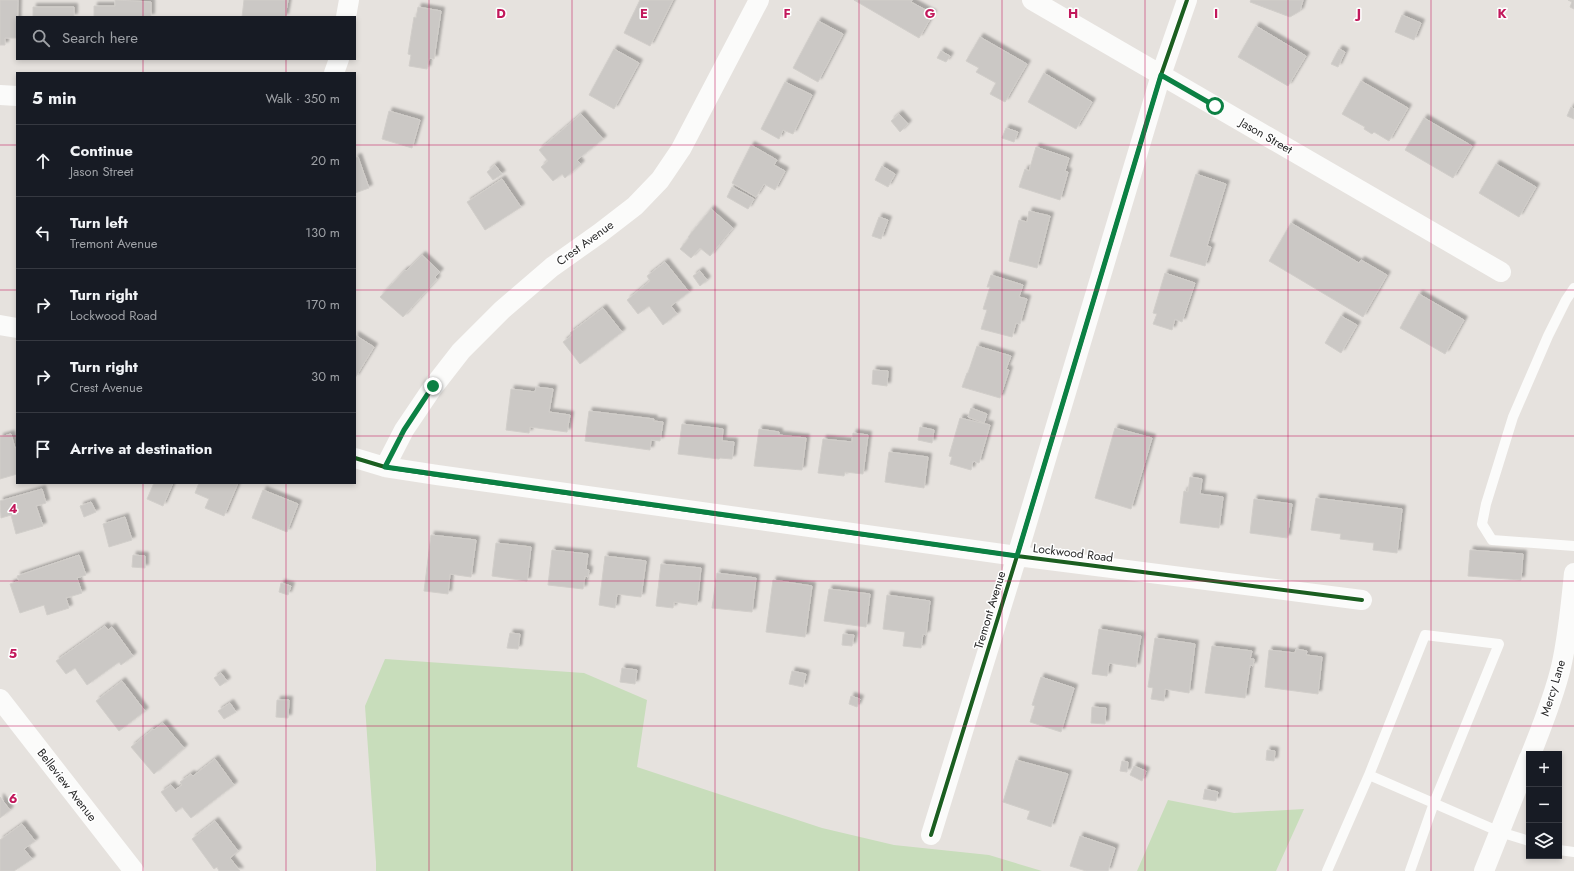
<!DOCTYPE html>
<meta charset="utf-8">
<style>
:root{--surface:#171b24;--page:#20242c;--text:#f1f3f6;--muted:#9ea1a6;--line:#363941}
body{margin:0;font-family:Jost,sans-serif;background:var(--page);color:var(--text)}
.controls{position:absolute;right:12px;bottom:12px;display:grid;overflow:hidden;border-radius:0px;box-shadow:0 2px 6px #0003}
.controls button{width:36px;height:36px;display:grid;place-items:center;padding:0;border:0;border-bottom:1px solid var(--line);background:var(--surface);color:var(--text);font:20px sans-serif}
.stop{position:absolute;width:12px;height:12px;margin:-9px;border:3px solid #0b8043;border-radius:50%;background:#fff}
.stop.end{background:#0b8043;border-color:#fff;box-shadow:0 1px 4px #0008}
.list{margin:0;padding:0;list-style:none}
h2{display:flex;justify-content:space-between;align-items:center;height:52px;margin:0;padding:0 16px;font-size:17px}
h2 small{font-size:13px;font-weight:400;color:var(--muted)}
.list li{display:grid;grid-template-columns:26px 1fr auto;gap:12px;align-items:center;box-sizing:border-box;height:72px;padding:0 16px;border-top:1px solid var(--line)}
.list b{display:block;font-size:15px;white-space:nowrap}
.list p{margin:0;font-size:13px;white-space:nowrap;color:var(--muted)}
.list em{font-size:13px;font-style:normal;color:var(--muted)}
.icon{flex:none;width:22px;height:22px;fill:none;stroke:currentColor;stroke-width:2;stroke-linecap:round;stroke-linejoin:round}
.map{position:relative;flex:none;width:1574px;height:871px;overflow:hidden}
.search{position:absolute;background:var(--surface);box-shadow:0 2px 6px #0003;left:16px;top:16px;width:340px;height:44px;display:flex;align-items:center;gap:10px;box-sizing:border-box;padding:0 14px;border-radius:0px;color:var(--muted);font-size:15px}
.panel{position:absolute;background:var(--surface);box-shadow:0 2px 6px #0003;left:16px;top:72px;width:340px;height:412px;border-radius:0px}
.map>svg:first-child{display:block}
.green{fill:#c8ddbb}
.building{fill:#cbc8c5;stroke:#d1ceca;filter:url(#shadow)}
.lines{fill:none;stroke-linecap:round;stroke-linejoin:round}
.lane{stroke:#fbfbfa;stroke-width:10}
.street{stroke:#fbfbfa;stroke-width:20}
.cycleway-casing{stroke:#fff;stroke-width:6}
.cycleway{stroke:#1b5e20;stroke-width:4}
.route{stroke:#0b8043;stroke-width:5}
.grid{fill:none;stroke:#c2185b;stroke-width:1;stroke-opacity:0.55}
.labels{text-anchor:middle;stroke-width:3;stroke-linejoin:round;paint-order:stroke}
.street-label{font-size:12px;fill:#282828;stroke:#fff}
.grid-label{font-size:13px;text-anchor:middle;font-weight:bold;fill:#c2185b;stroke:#fff;stroke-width:3;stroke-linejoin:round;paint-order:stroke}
</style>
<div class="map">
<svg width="1574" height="871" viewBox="0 0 1574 871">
<defs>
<filter id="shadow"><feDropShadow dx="3.5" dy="-3.5" stdDeviation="1" flood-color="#0004"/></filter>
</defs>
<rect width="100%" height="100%" fill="#e6e2de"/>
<path class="green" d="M385,659L584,673L647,700L637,767L822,828L894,845L989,855L1042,871H376V862L365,706Z
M1168,800L1234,813L1304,809L1276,871H1137Z"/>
<path class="building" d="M0,0H18L17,38H5V45H0Z
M115,0L151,2V17H94V6H115Z
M244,0H288L285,17H242Z
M640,0H673L650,46L624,33Z
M854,0H912L911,2L933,14L919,38Z
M1251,0H1303L1300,11L1290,17L1250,2Z
M1568,0H1574V9L1570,7L1572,2Z
M33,7H74V17H33Z
M418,7L441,11L434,59L429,58L427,69L409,66L411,55L408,54L414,17L416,18Z
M1402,15L1421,23L1414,40L1395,32Z
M818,21L843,34L818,82L793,68Z
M1256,26L1306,56L1288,86L1238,57Z
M980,37L1027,64L1005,102L990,94L996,83L976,72L979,68L966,61Z
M614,49L639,63L614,109L589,95Z
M1339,49L1345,52L1338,67L1331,64Z
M941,51L950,56L946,62L937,58Z
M1044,73L1092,102L1076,129L1028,102Z
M1361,81L1408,108L1389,141L1374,132L1372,134L1364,129L1365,127L1342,114Z
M785,82L812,95L793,134L783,130L779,139L761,129Z
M1571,107L1574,109V119L1567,116Z
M389,111L420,120L412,148L382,139Z
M581,114L603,139L577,160L581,164L565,178L562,174L553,181L541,167L548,161L539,150Z
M899,114L908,124L900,132L891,121Z
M1424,118L1472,146L1453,178L1405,150Z
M1006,128L1018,132L1014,142L1002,138Z
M751,145L777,160L774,165L785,171L775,190L764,184L756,197L732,183Z
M1036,147L1069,158L1065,171L1068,172L1060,200L1019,187L1025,169L1029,171Z
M358,157L369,188L355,193V158Z
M1496,164L1536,187L1519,217L1479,193Z
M495,165L502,174L493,180L487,172Z
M882,166L895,174L888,187L875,180Z
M1196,174L1226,184L1207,246L1211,247L1205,266L1170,256Z
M502,179L521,207L485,230L467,202Z
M732,187L754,199L748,209L727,197Z
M711,209L733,228L710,256L700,248L691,258L680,249L689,238L688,237Z
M1029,211L1050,216L1037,268L1009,261L1019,220L1027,222Z
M879,217L888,220L881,239L872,236Z
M1291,223L1359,263L1361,260L1387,275L1363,317L1269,261Z
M422,255L440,272L435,277L437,279L403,317L380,297L405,270L406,271Z
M665,262L689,292L671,306L677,314L663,325L649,306L638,314L627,300L650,281L647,276Z
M700,271L707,280L700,286L693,276Z
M1165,273L1195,283L1182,322L1175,319L1172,330L1153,324L1157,314L1153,313Z
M991,275L1023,285L1019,297L1027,299L1020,324L1016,323L1012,337L981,329L987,310L983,309L990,287H987Z
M1419,294L1464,320L1445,354L1400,328Z
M603,308L622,332L580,364L563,342L572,335L570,333Z
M1341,316L1357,325L1341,353L1325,343Z
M355,335L374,347L355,378Z
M977,346L1011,356L1006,369L1009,370L1000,398L962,387L967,373H968Z
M873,370L888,371L887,386L872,384Z
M536,387L553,389L549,412L570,415L567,432L530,427L529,433L506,430L511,389L535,392Z
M971,408L987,414L984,423L968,417Z
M589,411L654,419L653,421L663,422L660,441L651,440L650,450L585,441Z
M960,418L990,425L979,463L973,461L971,470L950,464L952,457L949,456Z
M682,424L723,429L722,441L734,442L732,459L720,458L719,459L678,454Z
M920,427L934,430L932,443L918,440Z
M1115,428L1152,438L1131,509L1095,498Z
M759,429L779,432V435L806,438L802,470L754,466Z
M853,433L868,435L863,474L845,472L844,476L818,473L823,439L852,442Z
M11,434L15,448L17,447V474L0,479V437Z
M889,452L928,457L924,488L885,482Z
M1190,477L1202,479L1200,494L1223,497L1219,528L1180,523L1184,491L1188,492Z
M154,483H173L163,506L147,499Z
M199,483H238L224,516L205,508L209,499L195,493Z
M42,489L46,503L36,506L43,526L16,534L11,515L1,518L0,501Z
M263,490L298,504L287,532L252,518Z
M1316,498L1402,509L1397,553L1373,550L1374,543L1340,539L1341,534L1311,530Z
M1254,499L1292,504L1287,538L1250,533Z
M91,502L96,512L84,517L80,506Z
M125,517L132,540L109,547L103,524Z
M431,535L476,540L471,577L450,574L448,594L424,591Z
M496,543L531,547L527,581L492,576Z
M552,550L588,554L586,569L589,570L588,577L585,576L583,589L548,585Z
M1470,550L1523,554L1521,580L1468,576Z
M79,555L86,575L77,578L82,593L66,598L69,608L47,615L44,605L20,613L10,584L19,581L17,576Z
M133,555L145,556V568L132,567Z
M605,556L646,561L641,597L617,594L615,608L599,605Z
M661,564L701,568L697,605L674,602L673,608L656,606Z
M717,573L756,578L752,612L712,608Z
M773,580L812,586L805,637L766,632Z
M281,583L291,586L288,595L279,592Z
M829,589L870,594L866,627L824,621Z
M887,595L930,601L926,635L923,634L921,648L903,646L905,632L883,629Z
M105,626L108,630L112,627L133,656L121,665L119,662L87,685L75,668L66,674L56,661Z
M1099,629L1141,636L1136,667L1109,663L1107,676L1092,674Z
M510,633L520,634L518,649L507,648Z
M843,634L854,635L852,646L842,645Z
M1155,638L1195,644L1189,693L1165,689L1164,701L1151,699L1153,688L1148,687Z
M1212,646L1252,651L1250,659H1254L1253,666L1250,665L1245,698L1205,693Z
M1296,649L1307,651L1306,655L1322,657L1318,694L1265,687L1269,650L1295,653Z
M622,668L637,670L635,684L620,682Z
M792,671L806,674L803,687L789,684Z
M221,673L227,681L220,686L214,678Z
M1041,677L1074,688L1061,732L1030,722L1035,706L1032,705Z
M122,681L145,711L119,731L96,701Z
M851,696L860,699L857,707L849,704Z
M277,700H289L288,718L276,717Z
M230,703L236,712L224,719L218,711Z
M1092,707L1106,708L1105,724L1091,723Z
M163,723L184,748L154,774L131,747L153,729L154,730Z
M1267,750L1275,751L1274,761L1266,760Z
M215,759L234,785L191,818L182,807L176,812L161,792L171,785L175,790L182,785L180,782L191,774L193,776Z
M1016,760L1068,774L1051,827L1027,819L1030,811L1003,802Z
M1122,761L1128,762L1127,772L1120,771Z
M1134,766L1146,771L1142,781L1130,775Z
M1205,789L1218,792L1216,801L1203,799Z
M0,797L10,810L0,818Z
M215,821L238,851L230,858L240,871H219L217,867L214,869L192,839Z
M22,824L35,841L24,849L32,859L14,871H0V840Z
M1080,836L1115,848L1108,871H1086L1070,866Z"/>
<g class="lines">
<path class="lane" d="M1574,288L1566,300L1548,336L1513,417L1486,504L1482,524L1492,540L1574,546
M1369,775L1500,832L1529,841
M1559,850L1574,852
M1327,871L1369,775L1425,635L1499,644L1434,803L1410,871"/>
<path class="street" d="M1032,0L1501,272
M346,17L349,0
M334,73L339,59
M0,95L17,96
M0,325L17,328
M355,458L385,467L437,475L1017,556L1362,600
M385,467L404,430L433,387L461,351L502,310L552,267L600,233L635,206L660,180L681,149L759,0
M0,699L134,871
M1531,754C1542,726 1554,697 1561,667C1568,637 1571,604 1574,573
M931,835L1017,556L1161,75L1187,0
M1484,871L1529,758"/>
<g class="cycleway-casing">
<path id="cycleway" d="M355,458L385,467L437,475L1017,556L1362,600
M931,835L1017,556L1161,75L1187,0"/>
</g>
<use href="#cycleway" class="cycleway"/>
</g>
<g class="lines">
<path class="route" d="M433,386L404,430L385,467L1017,556L1161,75L1215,106"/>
</g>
<path class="grid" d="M143,0V17M286,0V17M429,0V871M572,0V871M715,0V871M859,0V871M1002,0V871M1145,0V871M1288,0V871M1431,0V871M143,59V73M286,59V73M0,145H17M355,145H1574M0,290H17M355,290H1574M0,436H17M355,436H1574M143,483V871M286,483V871M0,581H1574M0,726H1574"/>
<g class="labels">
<g class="street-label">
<text transform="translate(1266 136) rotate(30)" y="4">Jason Street</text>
<text transform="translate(585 243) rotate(-36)" y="4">Crest Avenue</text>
<text transform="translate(1073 553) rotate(7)" y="4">Lockwood Road</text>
<text transform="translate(990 610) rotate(-73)" y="4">Tremont Avenue</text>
<text transform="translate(1553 688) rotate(-73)" y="4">Mercy Lane</text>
<text transform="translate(67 785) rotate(52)" y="4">Belleview Avenue</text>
</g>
</g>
<g class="grid-label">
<text x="501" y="18">D</text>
<text x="644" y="18">E</text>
<text x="787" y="18">F</text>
<text x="930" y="18">G</text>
<text x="1073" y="18">H</text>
<text x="1216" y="18">I</text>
<text x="1359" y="18">J</text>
<text x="1502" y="18">K</text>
<text x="13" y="513">4</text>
<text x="13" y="658">5</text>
<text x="13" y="803">6</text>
</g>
</svg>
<div class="controls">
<button>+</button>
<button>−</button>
<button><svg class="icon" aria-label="layers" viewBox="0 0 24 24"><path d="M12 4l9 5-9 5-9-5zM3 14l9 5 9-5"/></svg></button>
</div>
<div class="stop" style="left:1215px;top:106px"></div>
<div class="stop end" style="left:433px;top:386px"></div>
<div class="search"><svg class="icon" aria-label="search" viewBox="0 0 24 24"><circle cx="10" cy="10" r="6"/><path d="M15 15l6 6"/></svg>Search here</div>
<section class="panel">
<h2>5 min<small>Walk · 350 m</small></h2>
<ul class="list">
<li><svg class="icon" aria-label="ahead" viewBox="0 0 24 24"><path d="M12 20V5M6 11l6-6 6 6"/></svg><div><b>Continue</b><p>Jason Street</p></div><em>20 m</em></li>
<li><svg class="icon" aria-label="left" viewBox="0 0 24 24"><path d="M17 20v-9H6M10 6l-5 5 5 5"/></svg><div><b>Turn left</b><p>Tremont Avenue</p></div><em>130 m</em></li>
<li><svg class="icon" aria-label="right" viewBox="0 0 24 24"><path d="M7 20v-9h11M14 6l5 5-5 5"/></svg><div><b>Turn right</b><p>Lockwood Road</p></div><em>170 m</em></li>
<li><svg class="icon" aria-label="right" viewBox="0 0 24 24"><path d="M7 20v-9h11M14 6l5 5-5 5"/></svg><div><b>Turn right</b><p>Crest Avenue</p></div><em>30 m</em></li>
<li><svg class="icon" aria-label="arrive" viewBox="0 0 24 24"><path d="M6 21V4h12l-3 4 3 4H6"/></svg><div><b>Arrive at destination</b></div></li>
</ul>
</section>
</div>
